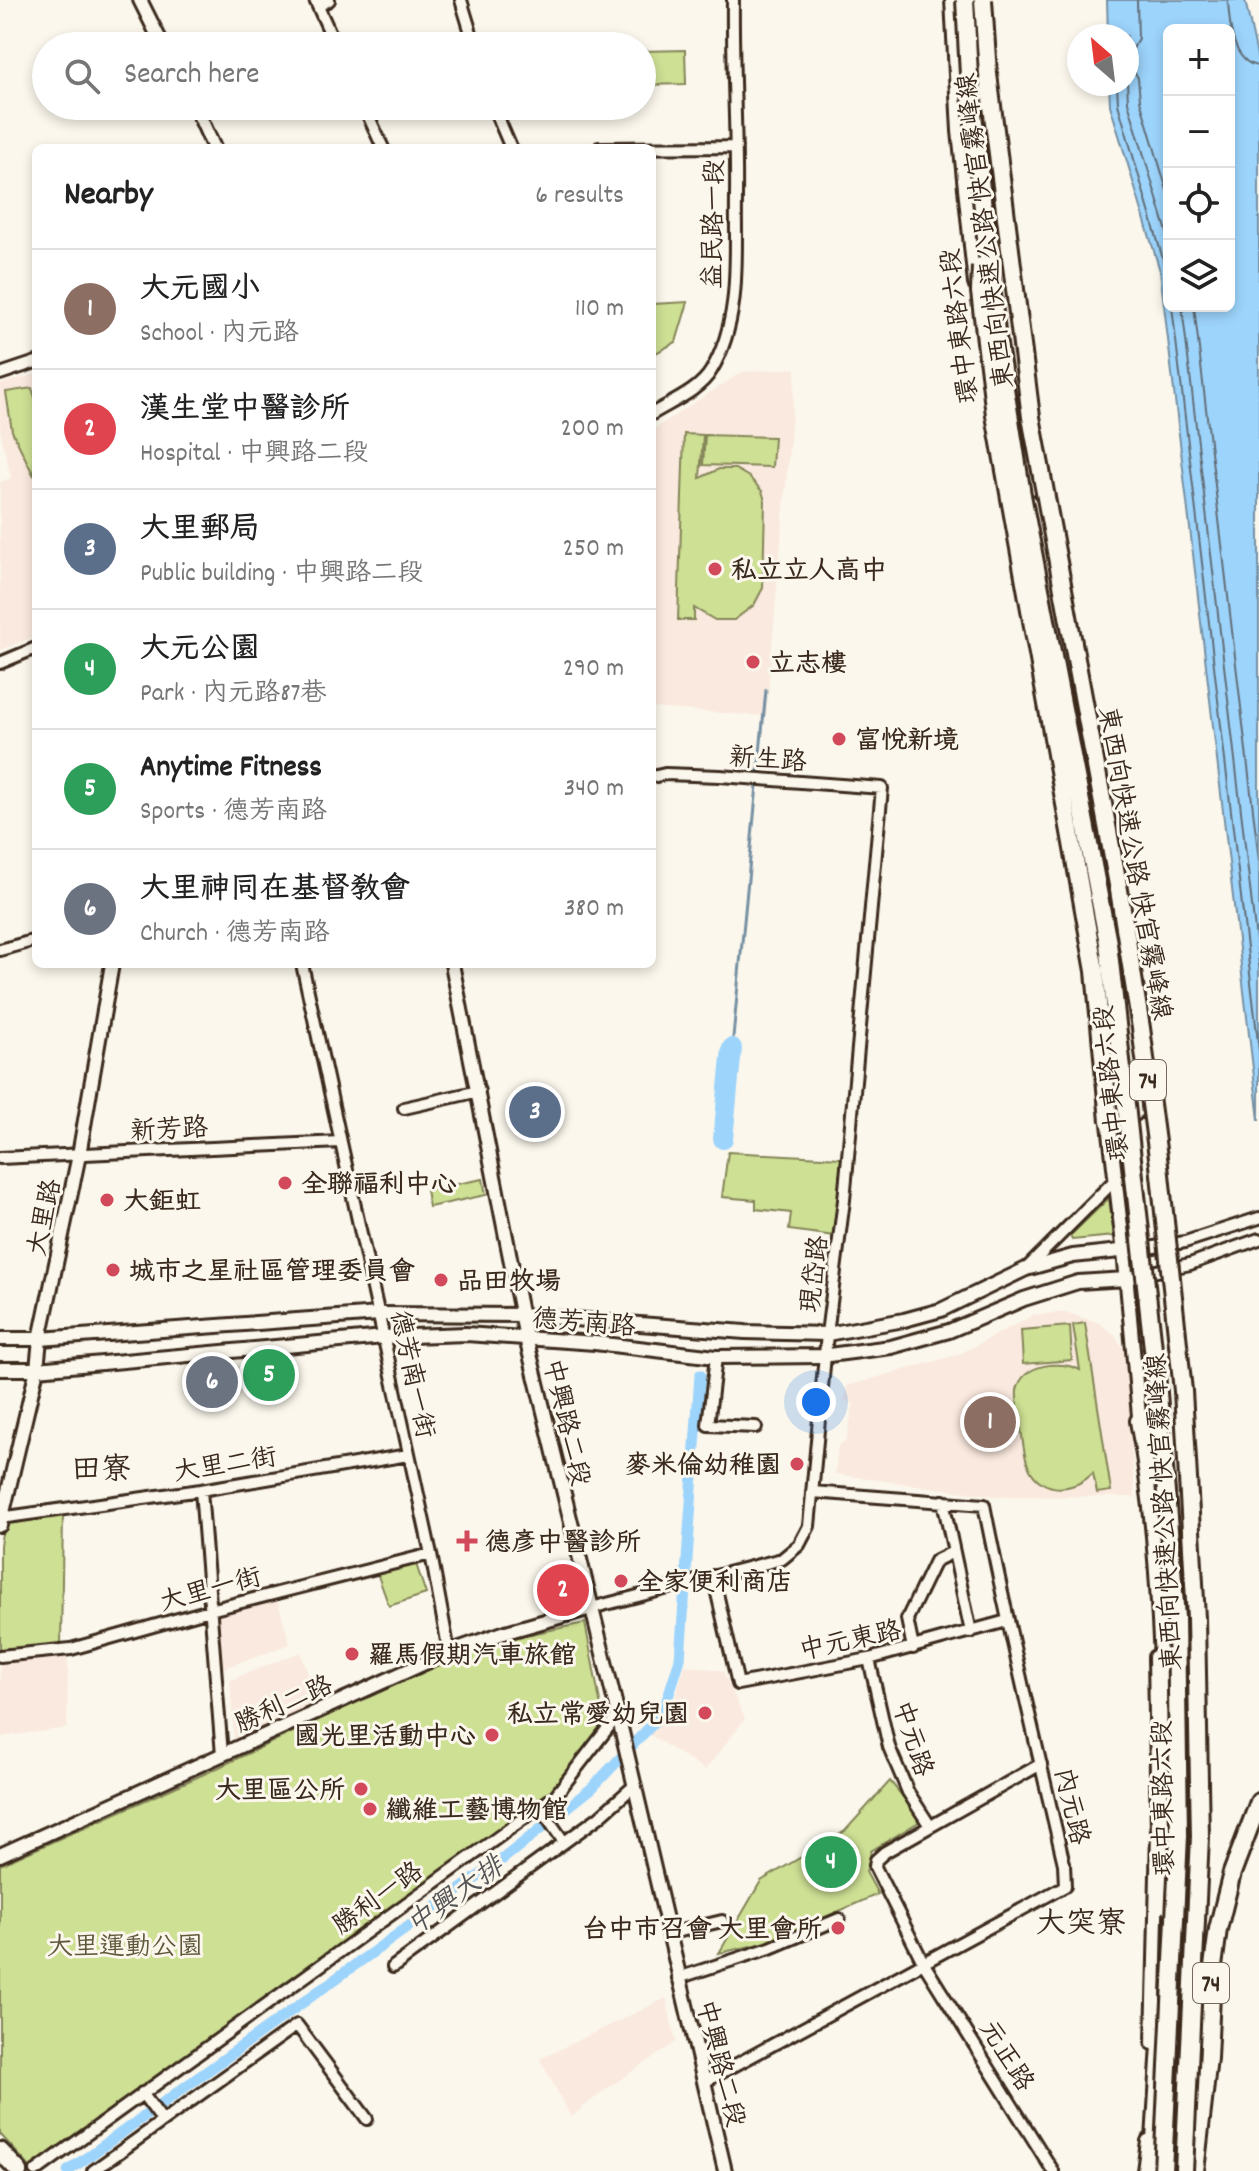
<!DOCTYPE html>
<meta charset="utf-8">
<style>
:root{--surface:#fff;--page:#f6f6f6;--text:#222;--muted:#767676;--line:#e0e0e0;--accent:#d1495b}
body{margin:0;font-family:Dekko,"LXGW WenKai TC",sans-serif;background:var(--page);color:var(--text)}
.controls{position:absolute;right:24px;top:24px;display:grid;overflow:hidden;border-radius:12px;box-shadow:0 4px 12px #0003}
.controls button{width:72px;height:72px;display:grid;place-items:center;padding:0;border:0;border-bottom:2px solid var(--line);background:var(--surface);color:var(--text);font:40px sans-serif}
.compass{position:absolute;left:1067px;top:24px;width:72px;height:72px;border-radius:50%;background:var(--surface);box-shadow:0 4px 12px #0003;rotate:332deg}
.you{position:absolute;left:816px;top:1402px;width:28px;height:28px;margin:-20px;border:6px solid #fff;border-radius:50%;background:#1a73e8;box-shadow:0 0 0 12px #1a73e833}
.badge{display:grid;place-items:center;width:52px;height:52px;border-radius:50%;background:var(--accent);color:#fff;font-size:26px;font-weight:700}
.pin{position:absolute;translate:-50% -50%;border:4px solid #fff;box-shadow:0 2px 8px #0006}
.list{margin:0;padding:0;list-style:none}
h2{display:flex;justify-content:space-between;align-items:center;height:104px;margin:0;padding:0 32px;font-size:34px}
h2 small{font-size:26px;font-weight:400;color:var(--muted)}
.list li{display:grid;grid-template-columns:52px 1fr auto;gap:24px;align-items:center;box-sizing:border-box;height:120px;padding:0 32px;border-top:2px solid var(--line)}
.list b{display:block;font-size:30px;white-space:nowrap}
.list p{margin:0;font-size:26px;white-space:nowrap;color:var(--muted)}
.list em{font-size:26px;font-style:normal;color:var(--muted)}
.icon{flex:none;width:44px;height:44px;fill:none;stroke:currentColor;stroke-width:2;stroke-linecap:round;stroke-linejoin:round}
.map{position:relative;flex:none;width:1259px;height:2171px;overflow:hidden}
.search{position:absolute;background:var(--surface);box-shadow:0 4px 12px #0003;left:32px;top:32px;width:624px;height:88px;display:flex;align-items:center;gap:20px;box-sizing:border-box;padding:0 28px;border-radius:44px;color:var(--muted);font-size:30px}
.panel{position:absolute;background:var(--surface);box-shadow:0 4px 12px #0003;left:32px;top:144px;width:624px;height:824px;border-radius:12px}
.map>svg:first-child{display:block}
.built{fill:#fae9de}
.green{fill:#cee094;stroke:#848559;stroke-width:2}
.water{fill:#9dd4fc;stroke:#7690a3;stroke-width:2;fill-rule:evenodd}
.lines{fill:none;stroke-linecap:round;stroke-linejoin:round}
.shore{stroke:#626e77;stroke-width:2}
.stream{stroke:#7690a3;stroke-width:3}
.canal{stroke:#9dd4fc;stroke-width:11}
.river{stroke:#9dd4fc;stroke-width:20}
.minor-casing{stroke:#3b2a1e;stroke-width:16}
.tertiary-casing{stroke:#3b2a1e;stroke-width:18}
.primary-casing{stroke:#3b2a1e;stroke-width:22}
.trunk-casing{stroke:#3b2a1e;stroke-width:22}
.minor{stroke:#fbf7ec;stroke-width:10}
.tertiary{stroke:#fbf7ec;stroke-width:12}
.primary{stroke:#fbf7ec;stroke-width:16}
.trunk{stroke:#fbf7ec;stroke-width:16}
.trunk-bridge-casing{stroke:#3b2a1e;stroke-width:22;stroke-linecap:butt}
.trunk-bridge{stroke:#fbf7ec;stroke-width:16}
.poi-dot{fill:#d1495b;stroke:#fbf7ec;stroke-width:3}
.labels{text-anchor:middle;stroke-width:6;stroke-linejoin:round;paint-order:stroke}
.shield{fill:#fbf7ec;stroke:#75685c;stroke-width:2}
.shield-label{font-size:24px;font-weight:bold;fill:#3b2a1e}
.street-label{font-size:26px;fill:#3b2a1e;stroke:#fbf7ec}
.poi-label{font-size:26px;font-weight:bold;fill:#3b2a1e;stroke:#fbf7ec;text-anchor:start}
.park-label{font-size:26px;fill:#60583c;stroke:#fbf7ec}
.water-label{font-size:28px;font-style:italic;fill:#545456;stroke:#fbf7ec}
.quarter-label{font-size:30px;fill:#3b2a1e;stroke:#fbf7ec}
</style>
<div class="map">
<svg width="1259" height="2171" viewBox="0 0 1259 2171">
<rect width="100%" height="100%" fill="#fbf7ec"/>
<filter id="ink" filterUnits="userSpaceOnUse"><feTurbulence type="fractalNoise" baseFrequency=".0125" numOctaves="2"/><feDisplacementMap in="SourceGraphic" scale="16" xChannelSelector="R" yChannelSelector="G"/><feConvolveMatrix kernelMatrix="1 2 1 2 8 2 1 2 1" color-interpolation-filters="sRGB"/></filter>
<g filter="url(#ink)">
<path class="built" d="M796,368L766,716L652,708V430L742,372Z
M36,374V636L0,650V482L11,478L0,430V384Z
M1065,1312L1099,1323L1114,1334L1126,1353L1135,1497L995,1496L835,1474L838,1446L846,1441L854,1403L844,1401L847,1386L960,1354L1033,1315Z
M276,1595L290,1644L222,1669L218,1616L221,1610Z
M301,1652L317,1702L234,1740L230,1680Z
M68,1653L67,1728L0,1737V1661Z
M685,1665L723,1671L745,1719L705,1770L650,1735L673,1706Z
M666,1998L676,2042L602,2092L571,2117L540,2059Z"/>
<path class="green" d="M685,50L686,84L642,85V51Z
M688,302L676,342L652,355V304Z
M32,388L36,401L34,476L12,431L6,392Z
M684,434L703,435L700,478L719,469H735L749,477L762,491L765,501L763,588L754,605L734,620H715L694,608V620H678Z
M705,435L774,437L772,467L703,465Z
M728,1152L841,1158L835,1236L789,1230L791,1213L756,1209V1200L722,1197Z
M483,1179L486,1195L429,1207L426,1190Z
M1109,1198L1114,1236L1072,1240L1070,1236Z
M1085,1323L1111,1491L1097,1493L1093,1473C1071,1495 1035,1494 1026,1459C1023,1447 1022,1434 1020,1422C1019,1412 1016,1400 1017,1390C1023,1363 1060,1360 1080,1370L1073,1325Z
M1070,1326L1072,1360L1023,1364L1021,1330Z
M63,1515L61,1645L0,1653V1545L4,1522Z
M415,1561L426,1594L389,1606L377,1573Z
M585,1623L604,1723L551,1791L31,2168L0,2134V1865L213,1770L449,1658L507,1639Z
M890,1781L922,1820L871,1851L866,1872L878,1894L769,1942L719,1953L761,1881L845,1831Z"/>
<path class="water" d="M1107,0H1245L1259,65V1120L1160,271L1110,105L1109,84H1127V36H1108ZM1169,30H1229V306H1169Z"/>
<g class="lines">
<path class="shore" d="M1137,0L1138,38L1128,60L1138,78L1140,100L1169,197
M1228,0C1229,22 1232,64 1259,66
M1127,82L1128,102L1169,239
M1117,84L1118,104L1169,280
M1172,306L1259,1051
M1182,306L1259,965
M1194,306L1259,861"/>
<path class="stream" d="M732,1048L766,690"/>
<path class="canal" d="M68,2171L504,1858L592,1788L663,1713L680,1659L700,1375"/>
<path class="river" d="M723,1139L732,1048"/>
<g class="minor-casing">
<path id="minor" d="M315,0L336,46
M461,0L475,46
M318,6L329,0
M318,46L333,38
M364,106L383,148
M493,106L511,148
M199,115L214,106
M599,148L736,147
M0,374L36,362
M652,414C671,402 699,391 711,371C742,319 735,255 736,197C737,131 732,66 733,0
M0,663L36,648
M0,950L36,940
M302,964L431,1554L449,1652
M404,1108L479,1091
M0,1158L340,1142
M1148,1248L1185,1242L1259,1218
M1026,1269L1115,1180
M1152,1272L1190,1264L1259,1239
M716,1357L708,1425L756,1427
M201,1490L222,1755
M943,1501L971,1632
M0,1518L201,1490L408,1455
M713,1576L738,1684L869,1659L1007,1621
M591,1608L782,1559L799,1545L809,1526L827,1334L844,1200L882,788L720,776L665,774L652,777
M913,1648L907,1619L935,1561L953,1552
M0,1656L71,1649L210,1610L431,1554
M869,1659L889,1747L908,1792L930,1826
M1041,1764L885,1852L876,1860L875,1867L924,1964L1053,2171
M539,1806L564,1842
M668,1934L722,1921
M393,1967L599,1817L634,1786
M678,1978L770,1948L839,1919
M704,2082L1065,1886L1064,1864C1036,1745 1008,1626 984,1505L812,1492
M142,2093L162,2120
M36,2171L555,1796L618,1715
M93,2171L297,2025L367,2119"/>
</g>
<g class="tertiary-casing">
<path id="tertiary" d="M140,0L163,46
M952,0L959,131L975,284
M973,0L977,67
M195,106L214,148
M1031,502L1110,912
M1115,938L1121,977L1135,1114
M452,964L526,1338L618,1715L725,2171
M1108,1115L1125,1262L1140,1427
M0,1339H40L379,1314L521,1315L745,1332L827,1334L904,1320L941,1310L1026,1269L1073,1256L1148,1248
M0,1369H37L384,1337L466,1334L595,1343L716,1357L821,1356L891,1347L949,1331L1024,1299L1078,1282L1126,1279L1152,1272
M0,1525L37,1369L40,1339L79,1155L112,964
M0,1855L449,1652L506,1632L591,1608
M1153,2043L1158,1833L1155,1657
M1181,2072L1187,1823
M1144,2171L1148,2141
M1174,2171L1180,2090"/>
</g>
<g class="primary-casing">
<path id="primary" d="M0,2151L19,2171"/>
</g>
<g class="trunk-casing">
<path id="trunk" d="M1139,1421C1157,1514 1161,1610 1165,1705C1167,1772 1169,1839 1168,1906
M1153,2171L1162,2029
M1195,2171L1208,2058L1212,1974L1218,1929L1232,1873L1259,1802"/>
</g>
<use href="#minor" class="minor"/>
<use href="#tertiary" class="tertiary"/>
<use href="#primary" class="primary"/>
<use href="#trunk" class="trunk"/>
<g class="trunk-bridge-casing">
<path id="trunk-bridge" d="M965,0L969,75L996,332L1022,495L1108,943L1158,1393L1176,1618L1179,1835L1163,2171
M983,0L988,74L1031,417L1119,890L1141,1028L1159,1165L1183,1391L1196,1618L1200,1837L1184,2171
M981,266L980,292L995,415L1095,971L1109,1121"/>
</g>
<use href="#trunk-bridge" class="trunk-bridge"/>
</g>
</g>
<g class="poi-dot">
<circle cx="715" cy="569" r="8"/>
<circle cx="753" cy="662" r="8"/>
<circle cx="839" cy="739" r="8"/>
<circle cx="285" cy="1183" r="8"/>
<circle cx="107" cy="1200" r="8"/>
<circle cx="113" cy="1270" r="8"/>
<circle cx="441" cy="1280" r="8"/>
<circle cx="797" cy="1464" r="8"/>
<path d="M463 1529h8v8h8v8h-8v8h-8v-8h-8v-8h8z"/>
<circle cx="621" cy="1581" r="8"/>
<circle cx="352" cy="1654" r="8"/>
<circle cx="705" cy="1713" r="8"/>
<circle cx="492" cy="1735" r="8"/>
<circle cx="361" cy="1789" r="8"/>
<circle cx="370" cy="1809" r="8"/>
<circle cx="838" cy="1928" r="8"/>
</g>
<g class="labels">
<g class="shield">
<rect x="1130" y="1060" width="36" height="40" rx="6"/>
<rect x="1193" y="1963" width="36" height="40" rx="6"/>
</g>
<g class="shield-label">
<text x="1148" y="1088">74</text>
<text x="1211" y="1991">74</text>
</g>
<g class="street-label">
<text transform="translate(712 224) rotate(-89)" y="9">益民路一段</text>
<text transform="translate(984 231) rotate(-97)" y="9">東西向快速公路 快官霧峰線</text>
<text transform="translate(958 326) rotate(-97)" y="9">環中東路六段</text>
<text transform="translate(768 758) rotate(4)" y="9">新生路</text>
<text transform="translate(1136 863) rotate(80)" y="9">東西向快速公路 快官霧峰線</text>
<text transform="translate(1110 1083) rotate(-96)" y="9">環中東路六段</text>
<text transform="translate(169 1128) rotate(-3)" y="9">新芳路</text>
<text transform="translate(43 1217) rotate(-78)" y="9">大里路</text>
<text transform="translate(813 1274) rotate(-83)" y="9">現岱路</text>
<text transform="translate(584 1321) rotate(5)" y="9">德芳南路</text>
<text transform="translate(414 1374) rotate(78)" y="9">德芳南一街</text>
<text transform="translate(568 1422) rotate(77)" y="9">中興路二段</text>
<text transform="translate(225 1463) rotate(-9)" y="9">大里二街</text>
<text transform="translate(1163 1512) rotate(-93)" y="9">東西向快速公路 快官霧峰線</text>
<text transform="translate(210 1588) rotate(-15)" y="9">大里一街</text>
<text transform="translate(850 1639) rotate(-12)" y="9">中元東路</text>
<text transform="translate(283 1703) rotate(-24)" y="9">勝利二路</text>
<text transform="translate(914 1738) rotate(72)" y="9">中元路</text>
<text transform="translate(1162 1798) rotate(-91)" y="9">環中東路六段</text>
<text transform="translate(1073 1806) rotate(77)" y="9">內元路</text>
<text transform="translate(377 1897) rotate(-36)" y="9">勝利一路</text>
<text transform="translate(1008 2055) rotate(58)" y="9">元正路</text>
<text transform="translate(722 2063) rotate(76)" y="9">中興路二段</text>
</g>
<g class="poi-label">
<text x="731" y="578">私立立人高中</text>
<text x="769" y="671">立志樓</text>
<text x="855" y="748">富悅新境</text>
<text x="301" y="1192">全聯福利中心</text>
<text x="123" y="1209">大鉅虹</text>
<text x="129" y="1279">城市之星社區管理委員會</text>
<text x="457" y="1289">品田牧場</text>
<text x="781" y="1473" text-anchor="end">麥米倫幼稚園</text>
<text x="485" y="1550">德彥中醫診所</text>
<text x="637" y="1590">全家便利商店</text>
<text x="368" y="1663">羅馬假期汽車旅館</text>
<text x="689" y="1722" text-anchor="end">私立常愛幼兒園</text>
<text x="476" y="1744" text-anchor="end">國光里活動中心</text>
<text x="345" y="1798" text-anchor="end">大里區公所</text>
<text x="386" y="1818">纖維工藝博物館</text>
<text x="822" y="1937" text-anchor="end">台中市召會 大里會所</text>
</g>
<g class="park-label">
<text x="125" y="1954">大里運動公園</text>
</g>
<g class="water-label">
<text transform="translate(454 1894) rotate(-36)" y="10">中興大排</text>
</g>
<g class="quarter-label">
<text x="101" y="1478">田寮</text>
<text x="1081" y="1932">大突寮</text>
</g>
</g>
</svg>
<div class="controls">
<button>+</button>
<button>−</button>
<button><svg class="icon" aria-label="locate" viewBox="0 0 24 24"><circle cx="12" cy="12" r="6"/><path d="M12 2v4M12 18v4M2 12h4M18 12h4"/></svg></button>
<button><svg class="icon" aria-label="layers" viewBox="0 0 24 24"><path d="M12 4l9 5-9 5-9-5zM3 14l9 5 9-5"/></svg></button>
</div>
<svg class="compass" viewBox="-18 -18 36 36"><path d="M0-13l5 13h-10z" fill="#e53935"/><path d="M0 13l5-13h-10z" fill="#767676"/></svg>
<div class="you"></div>
<div class="pin badge" style="left:990px;top:1422px;background:#8d6e63">1</div>
<div class="pin badge" style="left:563px;top:1590px;background:#e0444e">2</div>
<div class="pin badge" style="left:535px;top:1112px;background:#5c6f8a">3</div>
<div class="pin badge" style="left:831px;top:1862px;background:#2e9e5b">4</div>
<div class="pin badge" style="left:269px;top:1375px;background:#2e9e5b">5</div>
<div class="pin badge" style="left:212px;top:1382px;background:#6b7280">6</div>
<div class="search"><svg class="icon" aria-label="search" viewBox="0 0 24 24"><circle cx="10" cy="10" r="6"/><path d="M15 15l6 6"/></svg>Search here</div>
<section class="panel">
<h2>Nearby<small>6 results</small></h2>
<ul class="list">
<li><span class="badge" style="background:#8d6e63">1</span><div><b>大元國小</b><p>School · 內元路</p></div><em>110 m</em></li>
<li><span class="badge" style="background:#e0444e">2</span><div><b>漢生堂中醫診所</b><p>Hospital · 中興路二段</p></div><em>200 m</em></li>
<li><span class="badge" style="background:#5c6f8a">3</span><div><b>大里郵局</b><p>Public building · 中興路二段</p></div><em>250 m</em></li>
<li><span class="badge" style="background:#2e9e5b">4</span><div><b>大元公園</b><p>Park · 內元路87巷</p></div><em>290 m</em></li>
<li><span class="badge" style="background:#2e9e5b">5</span><div><b>Anytime Fitness</b><p>Sports · 德芳南路</p></div><em>340 m</em></li>
<li><span class="badge" style="background:#6b7280">6</span><div><b>大里神同在基督教會</b><p>Church · 德芳南路</p></div><em>380 m</em></li>
</ul>
</section>
</div>
